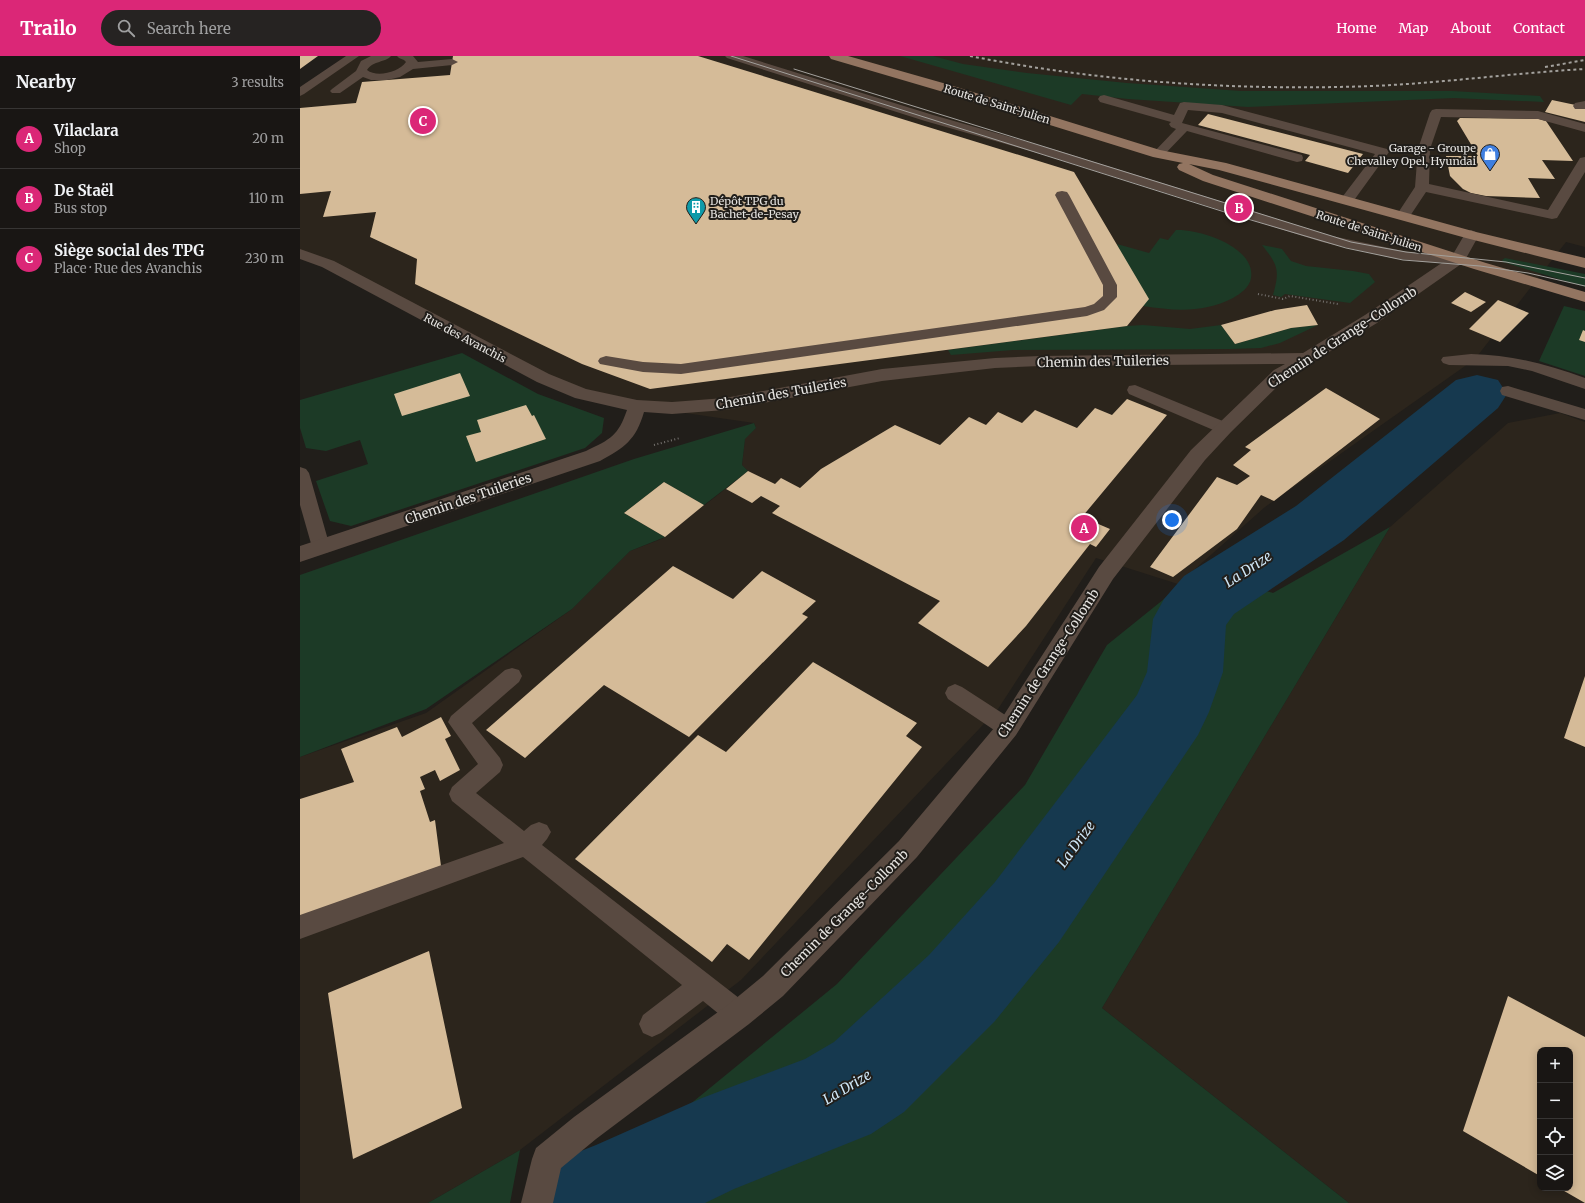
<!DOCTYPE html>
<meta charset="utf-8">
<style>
:root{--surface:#191614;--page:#262322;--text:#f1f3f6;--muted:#9f9fa0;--line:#373534;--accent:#db2777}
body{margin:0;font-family:Merriweather,serif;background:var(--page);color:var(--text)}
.controls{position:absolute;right:12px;bottom:12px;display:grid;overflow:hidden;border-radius:8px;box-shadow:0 2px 10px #0003}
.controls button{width:36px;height:36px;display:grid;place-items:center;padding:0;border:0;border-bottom:1px solid var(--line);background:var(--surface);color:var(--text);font:20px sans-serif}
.you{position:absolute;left:872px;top:464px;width:14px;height:14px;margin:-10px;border:3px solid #fff;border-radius:50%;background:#1a73e8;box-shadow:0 0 0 6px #1a73e833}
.badge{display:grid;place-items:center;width:26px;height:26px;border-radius:50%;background:var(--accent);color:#fff;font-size:13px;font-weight:700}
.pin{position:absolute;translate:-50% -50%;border:2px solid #fff;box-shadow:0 1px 4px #0006}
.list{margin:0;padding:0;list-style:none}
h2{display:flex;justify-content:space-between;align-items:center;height:52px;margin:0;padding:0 16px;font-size:17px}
h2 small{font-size:13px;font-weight:400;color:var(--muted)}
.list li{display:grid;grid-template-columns:26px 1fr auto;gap:12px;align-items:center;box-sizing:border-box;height:60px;padding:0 16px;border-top:1px solid var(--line)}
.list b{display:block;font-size:15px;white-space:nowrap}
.list p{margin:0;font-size:13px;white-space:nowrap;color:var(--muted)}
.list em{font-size:13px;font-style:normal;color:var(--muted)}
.icon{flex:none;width:22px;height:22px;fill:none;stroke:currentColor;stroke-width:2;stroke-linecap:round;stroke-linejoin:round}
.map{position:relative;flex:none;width:1285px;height:1147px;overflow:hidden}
header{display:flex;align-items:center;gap:24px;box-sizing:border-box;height:56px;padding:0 20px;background:var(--accent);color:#fff}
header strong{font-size:19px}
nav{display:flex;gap:22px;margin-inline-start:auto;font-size:14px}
.search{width:280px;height:36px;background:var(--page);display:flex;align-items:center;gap:10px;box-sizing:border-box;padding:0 14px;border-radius:22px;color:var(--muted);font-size:15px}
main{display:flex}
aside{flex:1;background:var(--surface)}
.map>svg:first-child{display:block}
.built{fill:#2c251c;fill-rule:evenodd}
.green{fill:#1c3a26}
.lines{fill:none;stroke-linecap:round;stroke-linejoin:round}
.river{fill:#16394f;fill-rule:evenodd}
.building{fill:#d5bb98}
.path{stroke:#74716e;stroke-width:2;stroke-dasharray:1 2.5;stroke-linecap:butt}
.service{fill:#594a41;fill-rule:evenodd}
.minor{fill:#594a41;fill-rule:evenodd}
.primary{fill:#937561;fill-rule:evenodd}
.tram{stroke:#a3a19d;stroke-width:1}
.rail{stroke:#a3a19d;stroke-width:2;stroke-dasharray:3 3;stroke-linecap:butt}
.labels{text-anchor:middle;stroke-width:4;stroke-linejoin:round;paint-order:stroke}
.far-street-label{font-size:11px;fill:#e5e3e0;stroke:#211e1a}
.far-poi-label{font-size:11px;fill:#e5e3e0;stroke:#211e1a;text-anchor:end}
.street-label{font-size:13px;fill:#e5e3e0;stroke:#211e1a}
.water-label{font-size:14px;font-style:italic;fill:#d0e8f8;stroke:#211e1a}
</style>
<header>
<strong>Trailo</strong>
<div class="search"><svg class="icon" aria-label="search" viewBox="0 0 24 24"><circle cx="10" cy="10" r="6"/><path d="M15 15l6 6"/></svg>Search here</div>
<nav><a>Home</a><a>Map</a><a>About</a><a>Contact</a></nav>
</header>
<main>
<aside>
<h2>Nearby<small>3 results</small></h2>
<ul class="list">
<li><span class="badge">A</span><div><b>Vilaclara</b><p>Shop</p></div><em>20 m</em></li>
<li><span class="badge">B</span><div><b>De Staël</b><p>Bus stop</p></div><em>110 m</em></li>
<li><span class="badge">C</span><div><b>Siège social des TPG</b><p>Place · Rue des Avanchis</p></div><em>230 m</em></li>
</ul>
</aside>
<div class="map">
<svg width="1285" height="1147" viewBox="0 0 1285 1147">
<rect width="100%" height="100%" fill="#211e1a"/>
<path class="built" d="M56,0H1285V191L1266,186L1175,303L965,451L878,528L796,502L698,653L441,924L220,1094L128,1147H0V701L126,657L272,553L330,495L364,482L324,457L364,426L405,449L448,415L442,409L445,382L456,372L454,367L337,350L281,338L0,198V35Z
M1260,357L1285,366V1147H1049L802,952L1090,471L1208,367ZM1240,994H1270V1132H1240Z"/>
<path class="green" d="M600,0H633L663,8L727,17L827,27L941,35H1152L1240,40L1244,46L1154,42L948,51L828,43L782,38L771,49Z
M876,174C900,173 956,191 951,222C950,231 940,238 933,242C904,257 875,255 843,250L817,188L849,197L860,182L868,184Z
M962,189L982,193L991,205L1006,210L1053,215L1069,218L1075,226L1050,247L985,238L981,241L973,239C980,214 978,209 962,189Z
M1205,202L1285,218V231L1203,206L1202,204Z
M1264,250L1285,255V320L1239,305Z
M843,269L890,273L921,269L935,288L991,272L1018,269L980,287L961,292L930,293L713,294L651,299L648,294L827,270Z
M162,297L238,338L304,362L302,377L285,392L51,470L30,465L16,425L68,408L60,384L26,395L6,392L0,372V344Z
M454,367L456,372L445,383L442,409L448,415L404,449L364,426L324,457L365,481L330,495L272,553L126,653L0,701V519L334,403Z
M1090,471L802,952L1049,1147H270L273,1125L283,1103L328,1099L537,928L725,729L807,589L900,514L973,537Z
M220,1094L210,1147H128Z"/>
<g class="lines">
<path class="river" d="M1177,319L1198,324L1207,338L1198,352L1044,484L934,558L926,569L923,616L909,656L898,679L759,886L695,965L604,1056L571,1078L434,1133L405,1147H231L246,1109L296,1089L402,1042L505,1003L534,986L629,899L695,826L837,639L847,616L853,563L864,543L884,520L996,450L1156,324Z"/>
</g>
<path class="building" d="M0,0H18L0,13Z
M153,0H398L774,116L849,243L827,270L350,333L282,308L115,228L117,203L70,181L76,156L23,161L31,135L0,138V52L56,47L62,26L150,19Z
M1252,44L1285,51V66L1245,56Z
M908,58L1063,98L1048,117L1005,105L1010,99L898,69Z
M1160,62L1239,63L1246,65L1273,105L1242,104L1255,123L1228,122L1240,142L1186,140L1171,137L1163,133L1150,120L1146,100H1178L1157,65Z
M1165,236L1186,246L1171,256L1151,247Z
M1198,244L1229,257L1200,286L1169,273Z
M1007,249L1018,269L991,272L935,288L921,269L975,254Z
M1283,274L1285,275V286L1279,284Z
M160,317L170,340L102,360L94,338Z
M1026,332L1080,363L974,445L961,439L937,473L873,521L850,511L917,421L937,429L950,420L933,409L951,394L945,391Z
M827,343L867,359L782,461L810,473L796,491L790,488L726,570L688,611L618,567L640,545L472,457L480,450L461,440L452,447L426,433L448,415L475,428L481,422L500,432L521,413L595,369L640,389L669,361L686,369L698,356L722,367L735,354L777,372L795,352L812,359Z
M226,349L232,360L234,359L246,383L176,406L166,380L181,376L177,364Z
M364,426L404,449L365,481L324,457Z
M373,510L433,543L462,515L516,545L502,558L508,561L389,681L304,629L225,702L186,674Z
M513,606L617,667L606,680L622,691L449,904L427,888L412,906L275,803L398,679L426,696Z
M1285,620V691L1264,682Z
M141,661L151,680L145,683L160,714L140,725L135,714L120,721L125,733L120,735L130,766L135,764L141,810L0,860V743L54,726L41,693L97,671L102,681Z
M129,895L162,1052L53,1103L28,937Z
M1208,940L1285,981V1147L1259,1132H1270V994H1240V1120L1163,1075Z"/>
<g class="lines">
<path class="path" d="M958,238L983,243L990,240L1038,248
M354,389L380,382"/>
<path class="service" d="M46,0H59L4,38L0,40V31Z
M71,0H91C85,7 74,4 67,14C77,22 99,16 106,6L104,4L99,2L97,0H113L118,6L152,3L158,6L152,9L113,13L100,21L87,24H71L63,21L40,37H32L30,35L32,33L56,15L61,5Z
M425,0H443L633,59L756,94L1032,180L1108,196L1158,199L1163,200L1165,203L1163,206L1158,207L1125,206L1092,202L1022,186L748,100L625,65L427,2Z
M804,39L874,59L880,47L884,46L922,49L1087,93L1089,96L1052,147H1042L1040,144L1075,98L922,57L888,54L882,67L1002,99L1003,102L1002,105L997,106L887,75L862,101H854L852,98L876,73L871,71L869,68L871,66L800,46L798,43L800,40Z
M1285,45V53H1275L1273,50L1275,47Z
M1136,53L1238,55L1285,68V76L1238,63L1141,61L1130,93L1129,128L1248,154L1280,102L1285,101V116L1257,162L1252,163L1126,136L1108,163H1098L1096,160L1115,131L1118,93L1130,57L1132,54Z
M762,135L767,136L769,139L817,229V241L804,254L787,260L381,318L343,316L300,308L298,305L300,302L306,300L343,306L381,308L785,251L794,248L803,240V229L755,139L757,136Z
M1171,298C1212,299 1246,308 1285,322V333L1232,315L1208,310L1149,309L1143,307L1141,304L1143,301Z
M835,329L930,368L932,372L930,376L924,378L918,376L829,338L827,334L829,330Z
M1208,330L1285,353V364L1202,339L1200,335L1202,331Z
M0,411L6,413L9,417L30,491L28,496L21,498L14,496L12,491L0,449Z
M212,612L219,614L222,620L219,626L172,667L200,702L203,709L200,716L176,737L224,775L231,769L239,766L247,769L251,776L247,783L242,789L448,949L452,958L448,967L439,971L430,967L403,945L361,977L352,981L343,977L339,968L343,959L382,929L223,801L0,883V859L204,787L152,745L149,738L152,731L178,708L148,666L151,660L205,614Z
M655,628L662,631L716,666L719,672L716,678L708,681L700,678L648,643L645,637L648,631Z"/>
<path class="minor" d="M1171,174L1176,176L1179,179L1164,206L1077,267L986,322L931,376L905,404L813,523L716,679L617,801L483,940L449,968L296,1083L261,1112L253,1147H221L232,1103L236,1092L274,1061L429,948L463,920L599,785L700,665L799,511L891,394L974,314L985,308L740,310L695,312L582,325L425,354L372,358L344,356C336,384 324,392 300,405L0,506V490L286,395C311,383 318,380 327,354L275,342L237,326L22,211L0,203V193L34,205L249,318L286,333L337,344L372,346L425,342L582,313L695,302L740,300L1003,297L1065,259L1152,200L1166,176Z"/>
<path class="primary" d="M529,0H548L650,29L860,94L926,107L1176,176L1285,202V212L1166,182L919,114L889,108L913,119L1186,207L1285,236V246L1174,213L903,125L879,114L877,111L879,108L883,107L853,101L640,35L531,3Z"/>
<path class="tram" d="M431,0L934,159L1046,192L1103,204L1180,210L1228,217L1285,230
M494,13L1051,186L1106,196L1206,206L1285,222"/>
<path class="rail" d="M670,0C801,26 938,35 1072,30C1143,27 1214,17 1285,13
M1245,11L1285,4"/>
</g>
<defs>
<g id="shop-pin" transform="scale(1)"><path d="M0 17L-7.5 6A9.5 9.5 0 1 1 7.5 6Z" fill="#3f7fe0" stroke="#211e1a"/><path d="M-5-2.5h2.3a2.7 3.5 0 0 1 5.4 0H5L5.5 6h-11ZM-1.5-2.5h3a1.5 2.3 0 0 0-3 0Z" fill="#fff"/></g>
<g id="building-pin" transform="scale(1)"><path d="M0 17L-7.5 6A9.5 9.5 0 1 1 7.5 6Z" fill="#0f9aa8" stroke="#211e1a"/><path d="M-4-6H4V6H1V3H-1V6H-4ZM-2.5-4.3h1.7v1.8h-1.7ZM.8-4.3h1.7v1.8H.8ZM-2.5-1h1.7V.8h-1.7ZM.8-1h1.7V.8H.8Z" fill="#fff"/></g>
</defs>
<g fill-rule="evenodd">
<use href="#shop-pin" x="1190" y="98"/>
<use href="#building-pin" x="396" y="151"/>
</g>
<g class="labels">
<g class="far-street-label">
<text transform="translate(697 48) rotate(17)" y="4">Route de Saint-Julien</text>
<text transform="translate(1069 175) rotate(18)" y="4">Route de Saint-Julien</text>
<text transform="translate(165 282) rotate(28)" y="4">Rue des Avanchis</text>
</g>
<g class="far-poi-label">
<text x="1176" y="96">Garage - Groupe<tspan x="1176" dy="13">Chevalley Opel, Hyundai</tspan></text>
<text x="410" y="149" text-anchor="start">Dépôt TPG du<tspan x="410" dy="13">Bachet-de-Pesay</tspan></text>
</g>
<g class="street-label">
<text transform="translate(1042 281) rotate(-33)" y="5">Chemin de Grange-Collomb</text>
<text transform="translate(803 305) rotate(-1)" y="5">Chemin des Tuileries</text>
<text transform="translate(481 337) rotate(-10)" y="5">Chemin des Tuileries</text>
<text transform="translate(168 442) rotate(-19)" y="5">Chemin des Tuileries</text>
<text transform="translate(748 607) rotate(-57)" y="5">Chemin de Grange-Collomb</text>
<text transform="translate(544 857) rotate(-45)" y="5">Chemin de Grange-Collomb</text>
</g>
<g class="water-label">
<text transform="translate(948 513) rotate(-33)" y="5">La Drize</text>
<text transform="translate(776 788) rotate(-54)" y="5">La Drize</text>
<text transform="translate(547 1031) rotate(-31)" y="5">La Drize</text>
</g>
</g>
</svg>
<div class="controls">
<button>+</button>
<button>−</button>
<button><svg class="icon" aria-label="locate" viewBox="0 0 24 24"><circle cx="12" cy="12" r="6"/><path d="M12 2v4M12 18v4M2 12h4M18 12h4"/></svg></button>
<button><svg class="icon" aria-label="layers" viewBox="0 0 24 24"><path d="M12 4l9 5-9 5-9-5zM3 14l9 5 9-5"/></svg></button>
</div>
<div class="you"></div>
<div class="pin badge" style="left:784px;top:472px">A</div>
<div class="pin badge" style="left:939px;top:152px">B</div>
<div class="pin badge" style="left:123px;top:65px">C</div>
</div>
</main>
